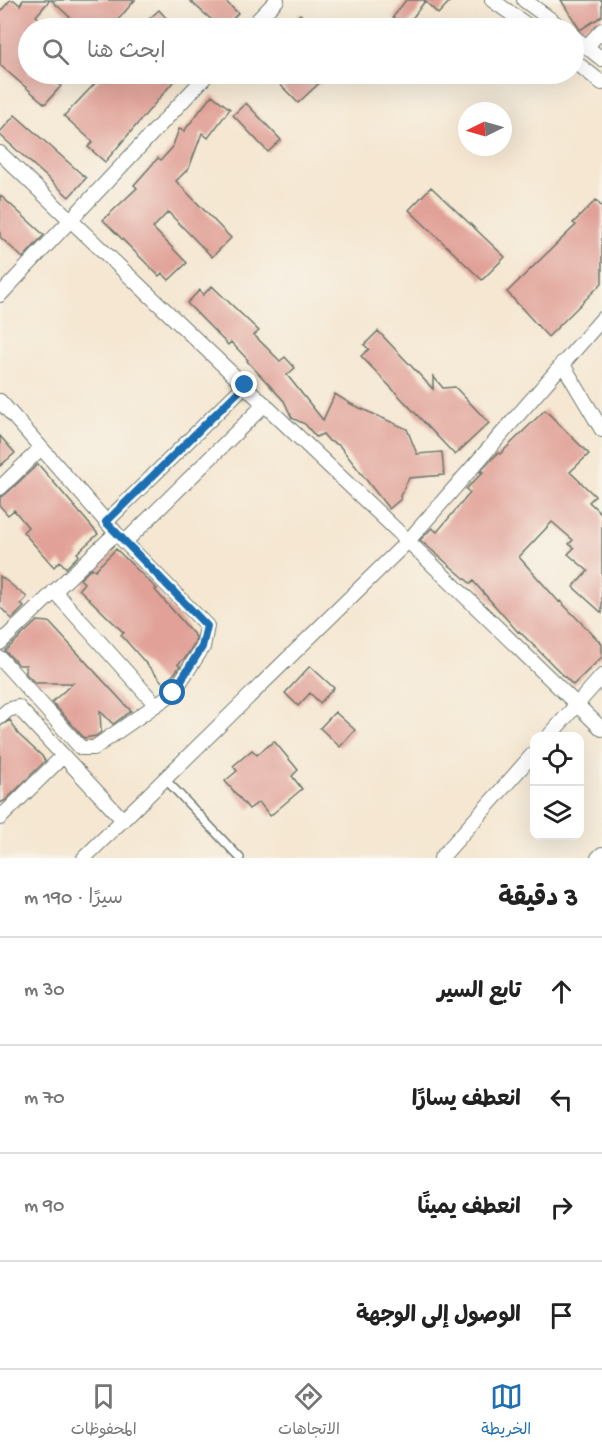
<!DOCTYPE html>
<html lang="ar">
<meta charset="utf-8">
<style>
:root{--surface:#fff;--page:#f2f2f2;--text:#222;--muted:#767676;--line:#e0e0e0;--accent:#1f6fb2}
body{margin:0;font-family:"Gochi Hand","Playpen Sans Arabic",sans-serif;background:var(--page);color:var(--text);direction:rtl}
.controls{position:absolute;right:18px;bottom:18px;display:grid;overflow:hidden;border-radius:12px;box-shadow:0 6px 24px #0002}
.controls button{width:54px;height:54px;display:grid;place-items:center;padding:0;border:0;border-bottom:2px solid var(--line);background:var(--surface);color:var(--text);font:30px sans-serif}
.compass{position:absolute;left:458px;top:102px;width:54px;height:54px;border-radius:50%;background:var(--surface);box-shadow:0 6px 24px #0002;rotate:265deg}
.stop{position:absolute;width:18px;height:18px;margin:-14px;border:4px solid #1f6fb2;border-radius:50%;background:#fff}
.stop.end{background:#1f6fb2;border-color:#fff;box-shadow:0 2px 6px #0008}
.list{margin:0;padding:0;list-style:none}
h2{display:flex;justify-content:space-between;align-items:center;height:78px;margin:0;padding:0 24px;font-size:26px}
h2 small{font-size:20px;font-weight:400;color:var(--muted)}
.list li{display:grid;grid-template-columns:39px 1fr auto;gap:18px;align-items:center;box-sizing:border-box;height:108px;padding:0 24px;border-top:2px solid var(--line)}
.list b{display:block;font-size:22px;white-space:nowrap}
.list em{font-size:20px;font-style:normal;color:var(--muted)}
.icon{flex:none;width:33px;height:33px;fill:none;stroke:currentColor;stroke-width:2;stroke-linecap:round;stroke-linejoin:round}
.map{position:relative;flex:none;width:602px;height:858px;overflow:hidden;direction:ltr}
.search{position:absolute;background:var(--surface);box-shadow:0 6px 24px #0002;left:18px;right:18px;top:18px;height:66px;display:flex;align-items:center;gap:15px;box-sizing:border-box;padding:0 21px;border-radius:33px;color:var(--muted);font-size:22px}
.sheet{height:510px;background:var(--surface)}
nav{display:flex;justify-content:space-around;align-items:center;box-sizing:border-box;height:84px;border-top:2px solid var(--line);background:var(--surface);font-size:16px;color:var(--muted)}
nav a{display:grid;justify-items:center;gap:3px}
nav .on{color:var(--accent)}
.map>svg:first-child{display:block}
.building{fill:#e1a198}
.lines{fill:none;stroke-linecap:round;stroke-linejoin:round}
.lane-casing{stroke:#6a786b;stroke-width:10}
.street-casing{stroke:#6a786b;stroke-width:16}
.lane{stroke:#fff;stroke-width:7}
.street{stroke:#fff;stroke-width:14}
.route{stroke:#1f6fb2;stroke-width:8}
</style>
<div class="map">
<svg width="602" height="858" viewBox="0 0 602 858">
<rect width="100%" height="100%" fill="#f7f3e8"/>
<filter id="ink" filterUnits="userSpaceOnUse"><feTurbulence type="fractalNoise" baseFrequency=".0167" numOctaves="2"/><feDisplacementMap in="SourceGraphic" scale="12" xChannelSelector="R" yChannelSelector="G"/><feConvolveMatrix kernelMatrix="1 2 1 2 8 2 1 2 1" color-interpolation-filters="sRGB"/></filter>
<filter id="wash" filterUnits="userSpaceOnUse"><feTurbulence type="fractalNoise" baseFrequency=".008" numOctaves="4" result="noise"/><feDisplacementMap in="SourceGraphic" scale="24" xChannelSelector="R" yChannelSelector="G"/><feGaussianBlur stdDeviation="1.35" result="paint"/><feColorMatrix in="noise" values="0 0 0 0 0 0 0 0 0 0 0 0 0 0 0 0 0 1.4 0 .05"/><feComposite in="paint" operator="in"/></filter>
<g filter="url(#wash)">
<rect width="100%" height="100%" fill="#f5e7d2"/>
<g id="blocks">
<path class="building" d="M10,0H14L20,5L23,0H50L36,16L50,28H28V74H47L61,86L45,104L0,65V12Z
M51,0H135L111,28H82Z
M189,0H224L238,13L224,28H221Z
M406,0H451L438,14L425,1L406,27L393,17Z
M561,0H602V16L580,30Z
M159,10L175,28H138L149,19Z
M300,14L316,28H286Z
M104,74L106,76L109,74H180L105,162L88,147L93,142L64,116Z
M270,74H329L298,103Z
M212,95L230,109L208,138L202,133L189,168L176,181L231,238L212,257L168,212L153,228L187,263L169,280L162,273L159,276L103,220L137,188L134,185L158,158L161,160L172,148L179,129L184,131Z
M246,103L281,140L268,152L233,115Z
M15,115L86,178L69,197L0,135V132Z
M431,187L505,257L482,280L409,210Z
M0,195L44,235L23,258L0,237Z
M596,200L602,207V283L548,337L507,292L576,225L573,223Z
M212,286L259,331L254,335L280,361L285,357L295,368L287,375L323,420L335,394L351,404L407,429L417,454L442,452L444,475L409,478L400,496L401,499L389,509L339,445L329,441L323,434L316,437L305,424L292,418L284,401L247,361L248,360L231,342L228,345L187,303L200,290L203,295Z
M378,331L433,389V376L443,388L455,387L489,423L455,455L361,356L369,349L364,345Z
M545,410L589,454L570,472L595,496L589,502L602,514V613L573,587L588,571L568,554L574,548L569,544L573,540L552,522L519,557L559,602L560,601L602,644V657L573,685L519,631L518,632L473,581L471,584L420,540L432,528L437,532L470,493L466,489L483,472H480L489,462L498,453L500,454Z
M0,436L15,453L0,466Z
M38,464L98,534L77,553L79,555L66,568L60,561L54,567L23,532L28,527L14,510L8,515L0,506V497L6,494Z
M116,549L157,589L155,590L196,637L194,644L186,657L178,664L180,666L174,674L164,684L121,635L124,633L79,589L84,583L80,579L92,568L95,570Z
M0,576L27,597L21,604L24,607L12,619L0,607Z
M37,621L49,622L131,711L113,724L100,711L101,732L96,736L84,738L52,702L73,683H35L26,674V665H19L5,651Z
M310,666L334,688L320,703L310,693L298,706L285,693Z
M335,712L355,730L340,747L320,728Z
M10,720L18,734L42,756L45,761L6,800L0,803V726Z
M274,741L298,770L292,776L302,789L270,816L259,802L249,809L225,781L237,771L233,766L252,750L257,755Z"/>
</g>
</g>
<g filter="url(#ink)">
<use href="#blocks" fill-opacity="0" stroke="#6a786b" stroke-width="1.5"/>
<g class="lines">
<g class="lane-casing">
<path id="lane" d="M165,779L240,858"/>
</g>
<g class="street-casing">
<path id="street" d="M492,0L531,28
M524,0L562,28
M250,28L277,0
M574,37L602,59
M586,47L602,30
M574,61L602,83
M0,153L408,541L602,729
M0,295L208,74
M562,363L602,430
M0,401L116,533L207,626L203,647L173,693L94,748H81L0,658
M0,488L41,448
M106,522L245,385
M125,542L265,404
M54,591L156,705
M0,643L116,533
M0,717L8,710L18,707L123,820
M549,736L602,676
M0,818L63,756
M84,858L408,541L602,319
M441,858L534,753
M598,858L602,854"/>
</g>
<use href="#lane" class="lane"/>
<use href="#street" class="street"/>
</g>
</g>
<g class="lines" filter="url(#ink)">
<path class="route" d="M173,693L202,647L207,626L106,522L245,385"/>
</g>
</svg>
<div class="controls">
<button><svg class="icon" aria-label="locate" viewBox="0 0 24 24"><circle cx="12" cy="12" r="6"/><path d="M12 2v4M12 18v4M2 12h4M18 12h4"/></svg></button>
<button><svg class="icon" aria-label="layers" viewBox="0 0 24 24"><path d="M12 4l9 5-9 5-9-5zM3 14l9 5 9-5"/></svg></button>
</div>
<svg class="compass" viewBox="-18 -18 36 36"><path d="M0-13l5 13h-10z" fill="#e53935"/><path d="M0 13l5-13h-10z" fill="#767676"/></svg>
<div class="stop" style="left:173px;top:693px"></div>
<div class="stop end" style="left:245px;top:385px"></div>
<div class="search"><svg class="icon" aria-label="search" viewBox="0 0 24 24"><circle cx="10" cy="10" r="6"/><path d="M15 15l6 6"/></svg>ابحث هنا</div>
</div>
<section class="sheet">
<h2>3 دقيقة<small>سيرًا · 190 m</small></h2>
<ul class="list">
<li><svg class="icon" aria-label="ahead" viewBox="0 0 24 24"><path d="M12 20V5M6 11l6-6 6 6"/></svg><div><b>تابع السير</b></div><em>30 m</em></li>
<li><svg class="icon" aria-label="left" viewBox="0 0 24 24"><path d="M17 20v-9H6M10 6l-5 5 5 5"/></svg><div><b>انعطف يسارًا</b></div><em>70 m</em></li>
<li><svg class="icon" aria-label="right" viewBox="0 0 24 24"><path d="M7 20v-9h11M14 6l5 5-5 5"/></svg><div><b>انعطف يمينًا</b></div><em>90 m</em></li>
<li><svg class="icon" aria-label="arrive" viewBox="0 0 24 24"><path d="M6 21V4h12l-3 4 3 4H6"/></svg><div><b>الوصول إلى الوجهة</b></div></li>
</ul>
</section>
<nav>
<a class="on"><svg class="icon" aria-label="map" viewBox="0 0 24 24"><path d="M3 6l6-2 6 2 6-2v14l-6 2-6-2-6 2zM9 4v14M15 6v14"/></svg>الخريطة</a>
<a><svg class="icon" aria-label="directions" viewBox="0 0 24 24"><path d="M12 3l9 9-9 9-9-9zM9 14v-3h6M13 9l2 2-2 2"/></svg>الاتجاهات</a>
<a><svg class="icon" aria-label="saved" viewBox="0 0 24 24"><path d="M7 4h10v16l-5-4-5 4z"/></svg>المحفوظات</a>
</nav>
